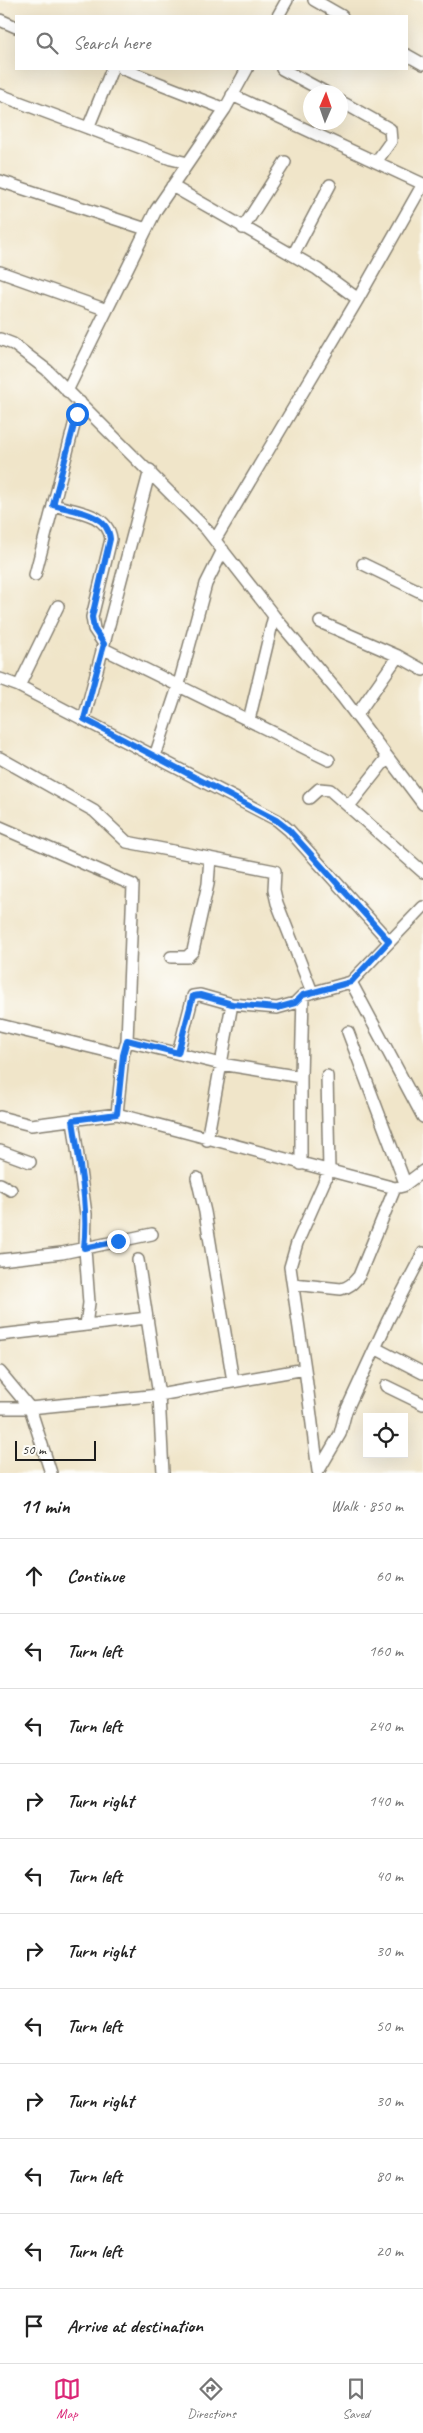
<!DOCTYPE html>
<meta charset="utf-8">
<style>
:root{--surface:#fff;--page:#f2f2f2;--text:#222;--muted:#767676;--line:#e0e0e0;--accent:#db2777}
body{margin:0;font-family:Caveat,sans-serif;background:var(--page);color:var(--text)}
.controls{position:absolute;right:15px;bottom:15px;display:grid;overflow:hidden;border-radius:0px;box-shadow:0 5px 20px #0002}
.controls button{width:45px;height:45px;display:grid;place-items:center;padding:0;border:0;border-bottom:1px solid var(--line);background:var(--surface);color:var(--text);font:25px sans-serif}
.compass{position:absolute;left:303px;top:85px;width:45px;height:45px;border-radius:50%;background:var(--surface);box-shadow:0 5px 20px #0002;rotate:2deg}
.scale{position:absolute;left:15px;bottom:12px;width:81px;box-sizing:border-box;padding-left:5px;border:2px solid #1c1c1c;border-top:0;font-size:14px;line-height:18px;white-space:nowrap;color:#1c1c1c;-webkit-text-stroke:4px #fdfcf7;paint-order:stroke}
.stop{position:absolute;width:15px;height:15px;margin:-11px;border:4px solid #1a73e8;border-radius:50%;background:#fff}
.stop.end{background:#1a73e8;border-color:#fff;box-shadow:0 1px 5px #0008}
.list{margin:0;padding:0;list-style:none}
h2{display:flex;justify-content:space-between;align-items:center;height:65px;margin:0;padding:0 20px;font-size:21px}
h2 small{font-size:16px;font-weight:400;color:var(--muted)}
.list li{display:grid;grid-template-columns:32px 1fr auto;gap:15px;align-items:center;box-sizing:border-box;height:75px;padding:0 20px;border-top:1px solid var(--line)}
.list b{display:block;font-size:19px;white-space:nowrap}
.list em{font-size:16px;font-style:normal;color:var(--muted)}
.icon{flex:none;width:28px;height:28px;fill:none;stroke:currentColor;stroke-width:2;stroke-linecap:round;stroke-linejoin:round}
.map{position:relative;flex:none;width:423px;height:1473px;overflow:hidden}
.search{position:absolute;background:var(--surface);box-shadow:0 5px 20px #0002;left:15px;right:15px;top:15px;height:55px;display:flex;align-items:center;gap:12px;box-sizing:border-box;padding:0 18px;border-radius:0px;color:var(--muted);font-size:19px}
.sheet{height:890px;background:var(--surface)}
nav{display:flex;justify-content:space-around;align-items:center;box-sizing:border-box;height:70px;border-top:1px solid var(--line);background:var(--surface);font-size:14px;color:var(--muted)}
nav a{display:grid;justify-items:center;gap:2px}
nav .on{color:var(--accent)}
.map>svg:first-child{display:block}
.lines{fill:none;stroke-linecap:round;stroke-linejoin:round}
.minor-casing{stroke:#868072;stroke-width:14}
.minor{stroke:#fff;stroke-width:11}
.route{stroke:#1a73e8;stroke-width:6}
</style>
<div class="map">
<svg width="423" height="1473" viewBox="0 0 423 1473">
<rect width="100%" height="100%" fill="#fdfcf7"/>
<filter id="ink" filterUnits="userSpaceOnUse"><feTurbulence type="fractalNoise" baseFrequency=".02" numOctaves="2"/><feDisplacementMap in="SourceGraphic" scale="10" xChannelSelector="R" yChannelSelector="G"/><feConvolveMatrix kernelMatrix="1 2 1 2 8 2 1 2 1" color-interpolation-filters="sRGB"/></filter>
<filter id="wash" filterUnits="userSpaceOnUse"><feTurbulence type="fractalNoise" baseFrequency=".0096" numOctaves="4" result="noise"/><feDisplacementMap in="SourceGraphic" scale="20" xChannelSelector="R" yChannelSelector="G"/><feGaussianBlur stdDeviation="1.12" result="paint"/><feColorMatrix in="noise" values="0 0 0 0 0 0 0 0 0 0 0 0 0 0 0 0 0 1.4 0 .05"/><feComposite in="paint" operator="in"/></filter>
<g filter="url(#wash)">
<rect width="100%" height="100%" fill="#f0e5c9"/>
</g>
<g filter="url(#ink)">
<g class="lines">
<g class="minor-casing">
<path id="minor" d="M314,0L342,16
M278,16L287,0
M0,20L16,27
M407,55L423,64
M123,69L225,109
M282,69L325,92
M0,95L171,159L188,163
M232,95L423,184
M340,101L390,129L391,141L376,162
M88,128L112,69
M0,181L146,229
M172,186L317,269L358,299
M243,228L285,162
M293,255L330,185
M0,272L107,310
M0,339L13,344L47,370L206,529L274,616L343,698L423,804
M67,391L156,210L225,109L247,69
M53,505C74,511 108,513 111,539L92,617L94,629L104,644
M215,540L358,299L423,184
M363,564L423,593
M35,575L80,402
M320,622L398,656L423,670
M102,648L329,760
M0,679L19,686L277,820L289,830L389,941
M19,686L58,606
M356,716L398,656
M84,719L150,470
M249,720L274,616
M155,756L179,684L206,584L223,550
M0,758L94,811L127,842L275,871L274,890L277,903L312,992
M309,798L319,789L330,790L423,872
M349,806L387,758
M0,827L133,885L127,1041L123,1055L117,1114
M171,957H187L193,951L208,884L210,858
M351,982L423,1117
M0,1025L123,1055
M348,1032L405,1183
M127,1041L221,1064L301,1077V1164
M178,1053L193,996L200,995L232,1004
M301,1077L303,995
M0,1117L31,1125L117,1114L395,1188L403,1186L423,1171
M73,1120L86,1214L85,1249L89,1303L86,1325
M207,1140L232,1004L277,1008L295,1003L303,995L351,982L423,907
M0,1151L30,1162
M197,1178L205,1212L233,1381
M0,1184L11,1190
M0,1260L62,1253L152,1234
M138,1260L159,1395L305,1369L290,1267L297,1243L329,1171L327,1076
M293,1284L341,1289C350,1287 353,1283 359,1276L395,1188
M0,1335L147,1318
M375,1348L423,1373
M305,1369L318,1471
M0,1372L30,1408L51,1473
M386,1386L423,1404
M0,1408H30L159,1395L163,1473
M319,1470L340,1434L346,1411L388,1320L423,1253"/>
</g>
<use href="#minor" class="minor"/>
</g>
</g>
<g class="lines" filter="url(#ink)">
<path class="route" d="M77,414L53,505C74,511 108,513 110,539L92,617L94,629L104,644L84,719L276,820L289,830L389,941L351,982L303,995L295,1003L277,1008L232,1004L200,995L193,996L178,1053L127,1040L123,1055L117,1114L73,1120C79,1163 89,1205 84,1248L118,1241"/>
</g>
</svg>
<div class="controls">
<button><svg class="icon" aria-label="locate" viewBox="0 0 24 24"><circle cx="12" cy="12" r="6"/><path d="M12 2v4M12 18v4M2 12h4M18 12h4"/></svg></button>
</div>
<svg class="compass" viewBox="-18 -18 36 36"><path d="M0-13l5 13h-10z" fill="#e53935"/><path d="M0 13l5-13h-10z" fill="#767676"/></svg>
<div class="scale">50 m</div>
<div class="stop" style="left:77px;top:414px"></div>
<div class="stop end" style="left:118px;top:1241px"></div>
<div class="search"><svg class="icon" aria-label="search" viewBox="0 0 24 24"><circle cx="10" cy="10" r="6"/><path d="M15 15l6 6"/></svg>Search here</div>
</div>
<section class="sheet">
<h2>11 min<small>Walk · 850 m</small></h2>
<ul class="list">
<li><svg class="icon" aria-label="ahead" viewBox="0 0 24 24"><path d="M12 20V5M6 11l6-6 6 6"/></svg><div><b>Continue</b></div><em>60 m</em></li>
<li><svg class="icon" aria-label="left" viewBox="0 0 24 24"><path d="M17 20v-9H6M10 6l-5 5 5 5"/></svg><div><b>Turn left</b></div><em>160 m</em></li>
<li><svg class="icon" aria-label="left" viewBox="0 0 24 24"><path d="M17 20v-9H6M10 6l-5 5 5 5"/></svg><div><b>Turn left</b></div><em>240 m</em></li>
<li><svg class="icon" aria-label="right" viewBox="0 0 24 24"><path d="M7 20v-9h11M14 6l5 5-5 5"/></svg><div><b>Turn right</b></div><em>140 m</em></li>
<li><svg class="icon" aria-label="left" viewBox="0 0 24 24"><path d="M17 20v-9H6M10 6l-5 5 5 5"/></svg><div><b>Turn left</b></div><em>40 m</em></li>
<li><svg class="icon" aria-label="right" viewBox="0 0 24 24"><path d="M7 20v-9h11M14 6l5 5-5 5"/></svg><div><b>Turn right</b></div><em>30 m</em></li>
<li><svg class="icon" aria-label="left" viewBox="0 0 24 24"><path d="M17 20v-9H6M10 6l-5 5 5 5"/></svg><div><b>Turn left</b></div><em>50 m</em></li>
<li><svg class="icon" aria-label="right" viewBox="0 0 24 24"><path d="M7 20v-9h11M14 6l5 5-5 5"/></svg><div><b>Turn right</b></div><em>30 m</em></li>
<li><svg class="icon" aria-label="left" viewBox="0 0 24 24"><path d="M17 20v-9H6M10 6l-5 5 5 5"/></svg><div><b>Turn left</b></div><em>80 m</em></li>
<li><svg class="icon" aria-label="left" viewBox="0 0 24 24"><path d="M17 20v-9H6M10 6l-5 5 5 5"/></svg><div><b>Turn left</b></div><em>20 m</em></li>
<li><svg class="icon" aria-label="arrive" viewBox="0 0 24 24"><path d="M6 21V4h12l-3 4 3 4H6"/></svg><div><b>Arrive at destination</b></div></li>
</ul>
</section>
<nav>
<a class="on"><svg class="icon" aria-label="map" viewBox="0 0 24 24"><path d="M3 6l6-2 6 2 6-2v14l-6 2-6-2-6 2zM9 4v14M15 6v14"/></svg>Map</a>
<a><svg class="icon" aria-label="directions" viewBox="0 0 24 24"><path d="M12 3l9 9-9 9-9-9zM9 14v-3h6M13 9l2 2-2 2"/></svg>Directions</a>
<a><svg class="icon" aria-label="saved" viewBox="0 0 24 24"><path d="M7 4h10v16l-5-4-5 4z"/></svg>Saved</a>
</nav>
